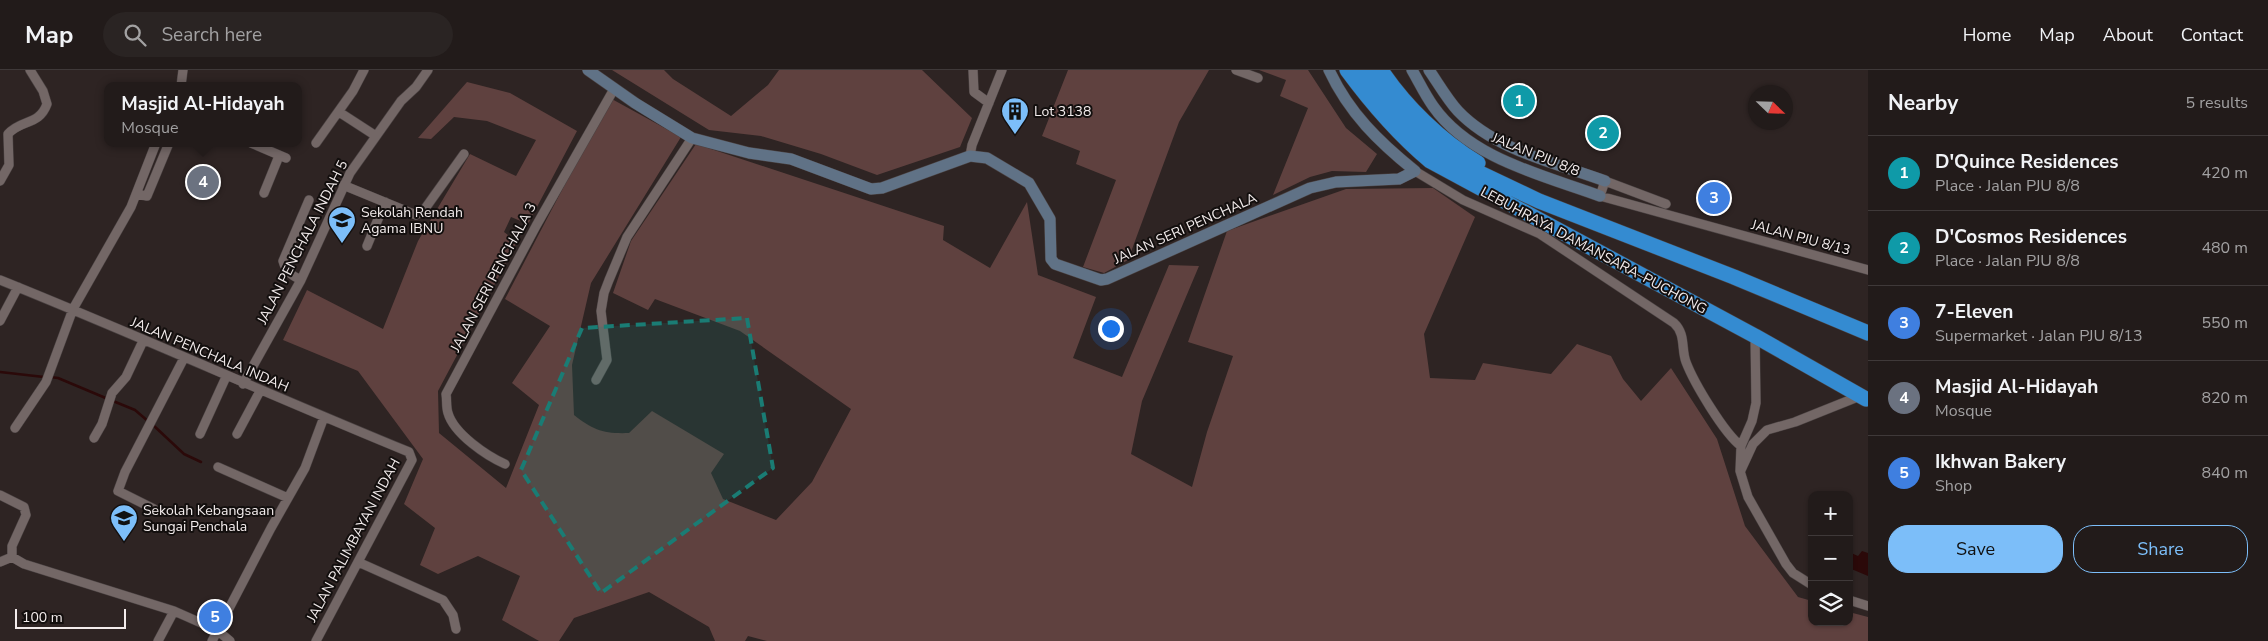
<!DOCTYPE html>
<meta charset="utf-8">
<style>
:root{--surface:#221b1a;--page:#2a2423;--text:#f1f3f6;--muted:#a2a1a2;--line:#3f3939;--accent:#7cbef9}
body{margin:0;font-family:"Nunito Sans",sans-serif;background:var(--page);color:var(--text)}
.controls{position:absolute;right:15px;bottom:15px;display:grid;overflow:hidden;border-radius:10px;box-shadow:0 1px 4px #0004}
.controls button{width:45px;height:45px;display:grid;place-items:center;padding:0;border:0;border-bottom:1px solid var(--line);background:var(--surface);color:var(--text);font:25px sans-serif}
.compass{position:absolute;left:1748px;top:15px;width:45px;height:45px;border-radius:50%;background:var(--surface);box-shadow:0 1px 4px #0004;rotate:113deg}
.scale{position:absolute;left:15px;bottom:12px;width:111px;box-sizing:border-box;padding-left:5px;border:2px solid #f3ecec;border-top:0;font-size:14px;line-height:18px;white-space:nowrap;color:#f3ecec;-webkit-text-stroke:4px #130f0e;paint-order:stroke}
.you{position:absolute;left:1110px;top:258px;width:18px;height:18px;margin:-12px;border:4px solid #fff;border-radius:50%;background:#1a73e8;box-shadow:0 0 0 8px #1a73e833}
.badge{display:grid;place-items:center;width:32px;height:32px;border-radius:50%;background:var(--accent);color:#fff;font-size:16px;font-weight:700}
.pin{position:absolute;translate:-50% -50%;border:2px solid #fff;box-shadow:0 1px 5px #0006}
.popup{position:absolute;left:104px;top:12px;width:198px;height:65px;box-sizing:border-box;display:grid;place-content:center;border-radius:10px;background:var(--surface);filter:drop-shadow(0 1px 4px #0005);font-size:16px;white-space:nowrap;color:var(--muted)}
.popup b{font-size:19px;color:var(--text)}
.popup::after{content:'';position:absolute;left:50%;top:100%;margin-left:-10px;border:10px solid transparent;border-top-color:var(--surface)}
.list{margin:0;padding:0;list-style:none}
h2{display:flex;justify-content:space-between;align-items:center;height:65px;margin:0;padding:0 20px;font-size:21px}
h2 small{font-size:16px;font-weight:400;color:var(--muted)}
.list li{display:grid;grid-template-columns:32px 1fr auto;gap:15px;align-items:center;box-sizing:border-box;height:75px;padding:0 20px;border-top:1px solid var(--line)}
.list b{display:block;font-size:19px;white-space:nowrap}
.list p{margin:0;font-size:16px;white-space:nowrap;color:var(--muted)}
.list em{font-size:16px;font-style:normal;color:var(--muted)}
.actions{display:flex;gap:10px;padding:15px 20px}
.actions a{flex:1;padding:11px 0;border:1px solid var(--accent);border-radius:20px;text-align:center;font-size:18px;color:var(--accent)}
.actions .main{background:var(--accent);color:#111}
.icon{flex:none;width:28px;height:28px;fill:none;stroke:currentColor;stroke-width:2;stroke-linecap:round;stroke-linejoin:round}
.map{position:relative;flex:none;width:1868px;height:571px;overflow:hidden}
header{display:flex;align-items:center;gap:30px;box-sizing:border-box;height:70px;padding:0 25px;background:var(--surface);border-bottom:1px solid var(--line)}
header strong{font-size:24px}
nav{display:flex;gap:28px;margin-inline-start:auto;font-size:18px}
.search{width:350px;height:45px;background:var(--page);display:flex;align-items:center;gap:12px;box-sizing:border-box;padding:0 18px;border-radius:28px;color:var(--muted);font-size:19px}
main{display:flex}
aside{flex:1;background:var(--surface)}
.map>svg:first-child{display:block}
.green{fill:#5f413f}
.water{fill:#2b0909}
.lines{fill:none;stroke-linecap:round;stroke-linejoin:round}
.stream{stroke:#2b0909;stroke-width:2.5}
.street-casing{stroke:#4b4343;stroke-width:10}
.secondary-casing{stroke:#4b4343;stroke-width:12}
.highway-casing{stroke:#4b4343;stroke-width:16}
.street{stroke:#736766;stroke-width:9}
.secondary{stroke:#607286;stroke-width:11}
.highway{stroke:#348bd1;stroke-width:15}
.marked{fill:#1a7c74;fill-opacity:0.2;stroke:#1a7c74;stroke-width:4;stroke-dasharray:10 6;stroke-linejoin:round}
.labels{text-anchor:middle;stroke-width:4;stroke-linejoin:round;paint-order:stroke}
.poi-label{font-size:14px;fill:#f3ecec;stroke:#130f0e;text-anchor:start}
.street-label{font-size:14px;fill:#f3ecec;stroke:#130f0e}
</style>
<header>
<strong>Map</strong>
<div class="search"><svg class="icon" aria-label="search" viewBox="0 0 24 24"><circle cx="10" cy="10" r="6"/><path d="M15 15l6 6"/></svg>Search here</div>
<nav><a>Home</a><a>Map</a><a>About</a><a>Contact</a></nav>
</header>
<main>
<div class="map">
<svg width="1868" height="571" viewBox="0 0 1868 571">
<rect width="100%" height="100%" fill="#2e2423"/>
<path class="green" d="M612,0H664L673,9L731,46L768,15L779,0H922L972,48L960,77L877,105L821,84L761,66L709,60Z
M1068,0H1209L1179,52L1128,190L1104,203L1083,197L1116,110L1076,94L1080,81L1042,66Z
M1259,0H1308L1346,58L1377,84L1366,102L1332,101L1310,107L1273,125L1308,38L1280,26L1286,10Z
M467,12L510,23L577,61L528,154L511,147L504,162L517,172L438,321L439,363L506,418L539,335L512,313L550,256L505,229L610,28L681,67L591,213L572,295L574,345C593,360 604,364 629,363L652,341L724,384L711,403L723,429L776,450L812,412L851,339L740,261L655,229L648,240L613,223L631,171L696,74L944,156L943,170L990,198L1027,132L1038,205L1096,227L1073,288L1122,307L1169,195L1199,196L1142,331L1131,384L1192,417L1207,362L1233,286L1188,272L1227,161L1346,119L1433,118L1475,147L1424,264L1430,308L1475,310L1483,293L1551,304L1577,274L1611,286L1623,309L1641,331L1671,298L1717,369L1745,456L1798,527L1812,531V552H1849V542L1868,547V571H767L748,566L745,571H715L709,557L649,522L574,548L559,571H539L502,550L520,506L478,486L438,504L420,495L435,458L404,434L423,389L358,301L283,270L307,220L383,259L418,171L470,84L516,106L536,70L487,51L454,47L431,69L418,68Z"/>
<path class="water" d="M1862,481L1868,483V506L1849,498V482L1858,486Z"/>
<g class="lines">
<path class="stream" d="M0,302L44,307
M50,307L58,308L108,329
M113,331L135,340L149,352
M153,355L184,384L201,392"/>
<g class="street-casing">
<path id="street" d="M973,0L974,22L989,33
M1236,0L1258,8
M181,16L183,0
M339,42L376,66
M251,73L286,88
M316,73L353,21L364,0
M970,86L972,75L1002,0
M1415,101L1463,130L1540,164L1674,253C1686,264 1681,279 1686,292C1694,313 1724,363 1741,376
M0,111L9,95L8,64C21,49 39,56 47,34L43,21L30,0
M343,115L416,145L424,140L464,84
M264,123L279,86
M137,124L147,126L169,73
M1666,134L1605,111L1600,126L1868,200
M367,176L385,132
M0,210C137,265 272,326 409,382L412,390L316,571
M301,210C291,205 286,202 283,191L309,130
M0,251L18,217
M1755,266L1756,333L1752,351L1741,376L1740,401L1748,427L1786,494L1793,503L1812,515
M596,310L607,290L601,241L604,223L609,210L627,167L692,68
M243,314L301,210L350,103L401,31L416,17L428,0
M15,358L46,312L73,239L131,137L156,73
M200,364L226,307
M237,364L260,321
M94,368L102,354L112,323L126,307L143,271
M505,394C487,386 454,364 448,343C446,337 447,330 446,324L536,156L614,19
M218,397L288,428
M1741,400L1753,374L1767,360L1795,352L1860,326
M0,425L24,437L26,445L12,476V487L24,494L174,541L217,560L230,571
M154,439L118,421L125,402L184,288
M0,492L12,487
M358,492L443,530L453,545L456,559
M1849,530L1868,536
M158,571L174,541
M212,571L271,458L305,398L324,347"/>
</g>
<g class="secondary-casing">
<path id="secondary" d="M588,0L635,33L692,68L749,83L791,89L871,119L882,118L970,86L987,88L1029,113L1050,149L1051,189L1055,194L1101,210L1107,209L1310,118L1336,112L1399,109L1415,101C1379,72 1349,43 1329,0
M1412,0C1419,12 1425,25 1433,36C1470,89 1543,105 1600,126
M1429,0C1438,13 1447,29 1458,41C1495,80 1556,93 1605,111"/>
</g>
<g class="highway-casing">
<path id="highway" d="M1347,0C1372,34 1398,64 1430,91L1755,266L1866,329
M1364,0L1386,31L1417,65L1459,93L1539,131L1734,207L1868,263
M1381,0C1405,36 1441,71 1478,93"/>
</g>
<use href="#street" class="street"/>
<use href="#secondary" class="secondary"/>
<use href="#highway" class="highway"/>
</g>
<path class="marked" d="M747,248L773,398L601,523L521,400L582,258Z"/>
<defs>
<g id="building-pin" transform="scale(1.4375)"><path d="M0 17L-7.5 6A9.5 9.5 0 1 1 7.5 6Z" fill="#7cbef9" stroke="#130f0e"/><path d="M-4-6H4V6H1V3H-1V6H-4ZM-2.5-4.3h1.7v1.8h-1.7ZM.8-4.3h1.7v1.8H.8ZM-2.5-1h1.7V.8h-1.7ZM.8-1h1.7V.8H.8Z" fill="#111"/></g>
<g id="school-pin" transform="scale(1.4375)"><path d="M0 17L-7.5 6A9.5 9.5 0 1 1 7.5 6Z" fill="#7cbef9" stroke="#130f0e"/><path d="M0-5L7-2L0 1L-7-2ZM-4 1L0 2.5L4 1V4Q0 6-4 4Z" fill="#111"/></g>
</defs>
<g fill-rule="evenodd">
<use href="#building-pin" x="1015" y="41"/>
<use href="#school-pin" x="342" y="150"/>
<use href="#school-pin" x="124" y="448"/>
</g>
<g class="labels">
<g class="poi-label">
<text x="1034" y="46">Lot 3138</text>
<text x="361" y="147">Sekolah Rendah<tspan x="361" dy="16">Agama IBNU</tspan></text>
<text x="143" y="445">Sekolah Kebangsaan<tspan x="143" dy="16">Sungai Penchala</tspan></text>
</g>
<g class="street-label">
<text transform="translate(1536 84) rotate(22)" y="5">JALAN PJU 8/8</text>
<text transform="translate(1185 158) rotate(-24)" y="5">JALAN SERI PENCHALA</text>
<text transform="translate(1801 167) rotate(15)" y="5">JALAN PJU 8/13</text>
<text transform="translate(302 172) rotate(-63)" y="5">JALAN PENCHALA INDAH 5</text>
<text transform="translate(1594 180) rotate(28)" y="5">LEBUHRAYA DAMANSARA–PUCHONG</text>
<text transform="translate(493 207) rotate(-62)" y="5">JALAN SERI PENCHALA 3</text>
<text transform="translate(210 284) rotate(23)" y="5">JALAN PENCHALA INDAH</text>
<text transform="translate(353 470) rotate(-62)" y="5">JALAN PALIMBAYAN INDAH</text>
</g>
</g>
</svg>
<div class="controls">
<button>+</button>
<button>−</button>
<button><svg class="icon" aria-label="layers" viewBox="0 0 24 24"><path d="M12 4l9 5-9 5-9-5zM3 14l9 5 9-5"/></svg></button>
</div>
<svg class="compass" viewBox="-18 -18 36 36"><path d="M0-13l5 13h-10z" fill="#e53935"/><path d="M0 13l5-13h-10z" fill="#a2a1a2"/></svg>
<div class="scale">100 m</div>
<div class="you"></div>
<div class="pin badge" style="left:1519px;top:31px;background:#0f9aa8">1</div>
<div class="pin badge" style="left:1603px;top:63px;background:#0f9aa8">2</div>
<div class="pin badge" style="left:1714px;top:128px;background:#3f7fe0">3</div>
<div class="pin badge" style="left:203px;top:112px;background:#6b7280">4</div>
<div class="popup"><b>Masjid Al-Hidayah</b>Mosque</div>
<div class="pin badge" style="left:215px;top:547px;background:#3f7fe0">5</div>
</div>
<aside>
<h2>Nearby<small>5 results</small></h2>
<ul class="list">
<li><span class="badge" style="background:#0f9aa8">1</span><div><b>D'Quince Residences</b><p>Place · Jalan PJU 8/8</p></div><em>420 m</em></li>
<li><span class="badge" style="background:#0f9aa8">2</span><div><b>D'Cosmos Residences</b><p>Place · Jalan PJU 8/8</p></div><em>480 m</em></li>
<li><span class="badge" style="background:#3f7fe0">3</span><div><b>7-Eleven</b><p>Supermarket · Jalan PJU 8/13</p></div><em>550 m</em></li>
<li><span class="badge" style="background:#6b7280">4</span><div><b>Masjid Al-Hidayah</b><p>Mosque</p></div><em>820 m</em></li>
<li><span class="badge" style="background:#3f7fe0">5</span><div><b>Ikhwan Bakery</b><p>Shop</p></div><em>840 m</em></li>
</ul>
<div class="actions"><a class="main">Save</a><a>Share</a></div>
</aside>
</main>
